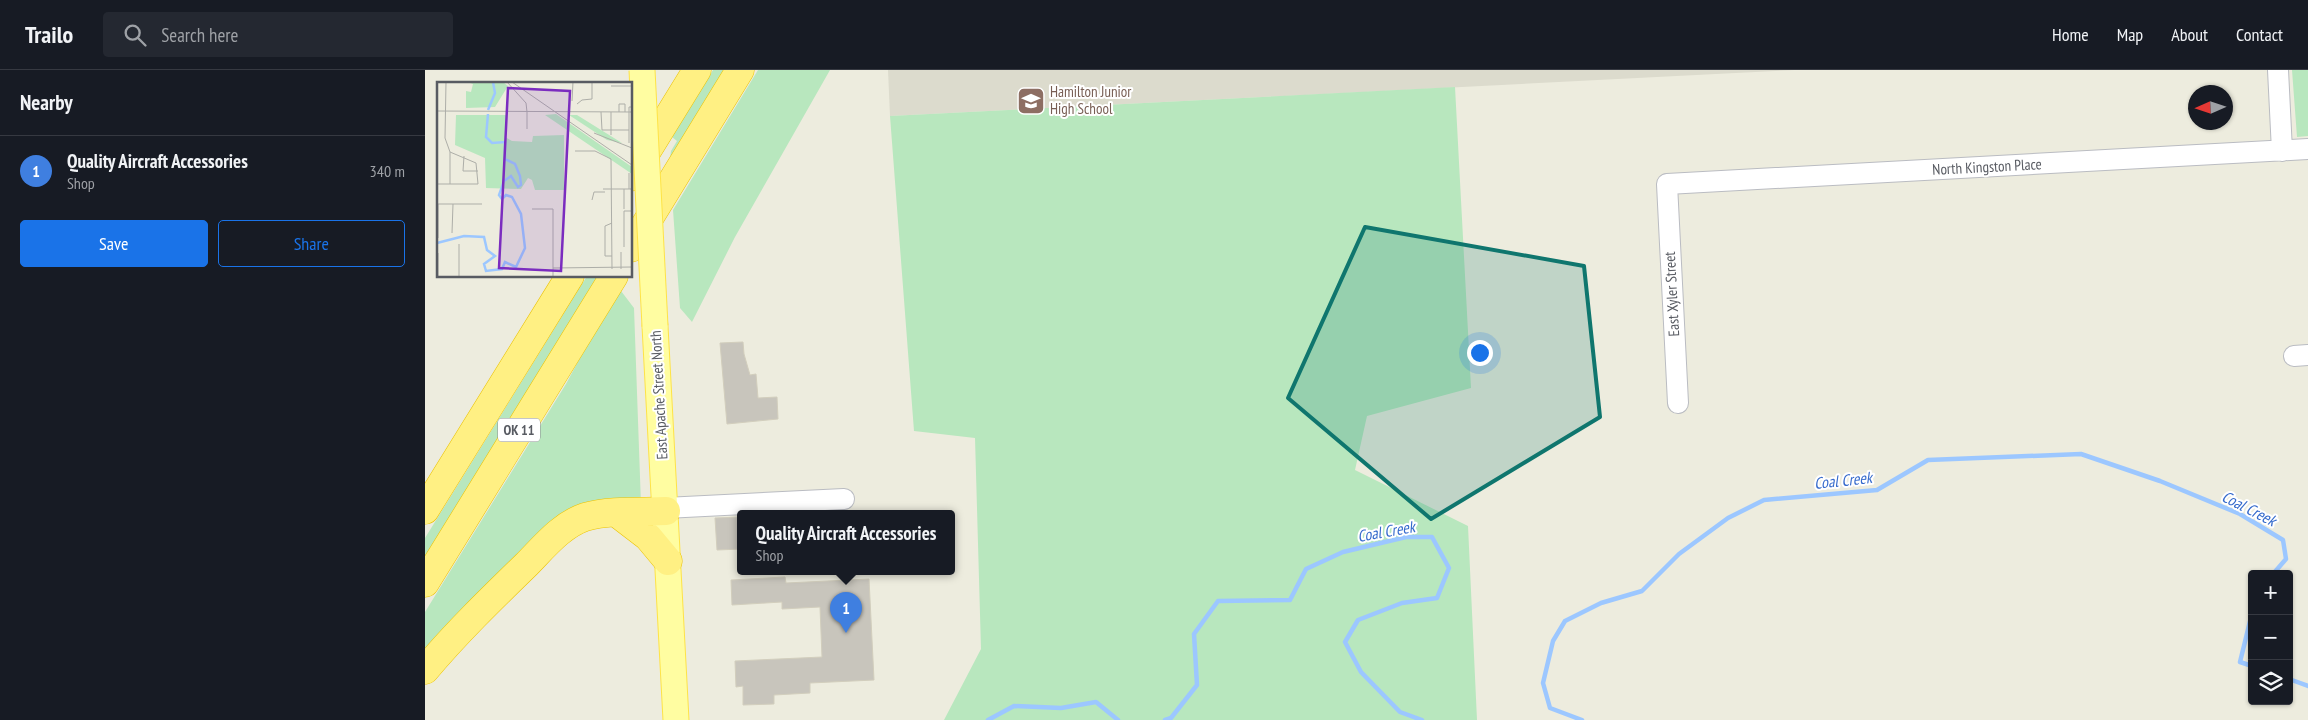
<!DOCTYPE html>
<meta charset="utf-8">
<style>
:root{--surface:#171b24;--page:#242831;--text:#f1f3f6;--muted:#9ea1a6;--line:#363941;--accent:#1a73e8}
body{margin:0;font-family:"PT Sans Narrow",sans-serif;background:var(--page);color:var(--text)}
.controls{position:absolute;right:15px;bottom:15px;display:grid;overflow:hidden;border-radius:5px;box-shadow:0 1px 4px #0004}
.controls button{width:45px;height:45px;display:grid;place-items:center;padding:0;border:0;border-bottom:1px solid var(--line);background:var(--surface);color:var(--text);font:25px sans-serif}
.compass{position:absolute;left:1763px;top:15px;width:45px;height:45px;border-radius:50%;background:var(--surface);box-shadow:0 1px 4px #0004;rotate:267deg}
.you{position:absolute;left:1054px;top:282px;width:18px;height:18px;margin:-12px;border:4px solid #fff;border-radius:50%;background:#1a73e8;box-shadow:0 0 0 8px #1a73e833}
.badge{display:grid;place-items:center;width:32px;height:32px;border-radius:50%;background:var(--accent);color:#fff;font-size:16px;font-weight:700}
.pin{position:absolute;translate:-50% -41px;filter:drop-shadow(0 1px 2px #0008)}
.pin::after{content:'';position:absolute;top:26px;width:18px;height:15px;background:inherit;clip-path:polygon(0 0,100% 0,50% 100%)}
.popup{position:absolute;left:312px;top:440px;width:218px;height:65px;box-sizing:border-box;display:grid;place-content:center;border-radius:5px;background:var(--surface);filter:drop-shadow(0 1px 4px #0005);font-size:16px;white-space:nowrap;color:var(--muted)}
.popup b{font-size:19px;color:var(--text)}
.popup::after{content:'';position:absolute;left:50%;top:100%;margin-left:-10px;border:10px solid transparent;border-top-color:var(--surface)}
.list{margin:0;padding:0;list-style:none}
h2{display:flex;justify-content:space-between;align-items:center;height:65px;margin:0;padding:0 20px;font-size:21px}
h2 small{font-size:16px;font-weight:400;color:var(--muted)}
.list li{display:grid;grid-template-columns:32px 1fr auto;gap:15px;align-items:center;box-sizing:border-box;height:70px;padding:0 20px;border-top:1px solid var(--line)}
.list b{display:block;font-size:19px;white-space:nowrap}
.list p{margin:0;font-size:16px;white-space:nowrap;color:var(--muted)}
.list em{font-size:16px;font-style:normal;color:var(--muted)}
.actions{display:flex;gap:10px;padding:15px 20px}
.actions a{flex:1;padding:11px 0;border:1px solid var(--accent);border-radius:5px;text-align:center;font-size:18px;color:var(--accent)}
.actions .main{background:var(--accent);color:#fff}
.icon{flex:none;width:28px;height:28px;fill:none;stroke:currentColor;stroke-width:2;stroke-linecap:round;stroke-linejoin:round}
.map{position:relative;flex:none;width:1883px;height:650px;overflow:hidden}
header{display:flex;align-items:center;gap:30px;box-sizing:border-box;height:70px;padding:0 25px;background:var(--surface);border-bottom:1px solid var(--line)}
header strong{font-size:24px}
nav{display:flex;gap:28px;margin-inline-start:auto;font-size:18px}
.search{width:350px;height:45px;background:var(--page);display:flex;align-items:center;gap:12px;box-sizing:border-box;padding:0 18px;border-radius:5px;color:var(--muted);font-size:19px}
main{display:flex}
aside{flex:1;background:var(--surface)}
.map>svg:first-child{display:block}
.education{fill:#dcdbcd}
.green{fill:#b8e7be}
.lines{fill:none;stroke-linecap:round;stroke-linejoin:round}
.stream{stroke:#9cc7ff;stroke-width:4.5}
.building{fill:#c8c5bc;stroke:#d2cebd}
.minor-casing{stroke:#babcc2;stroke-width:22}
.major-casing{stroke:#fee347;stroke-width:27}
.highway-casing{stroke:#ebc200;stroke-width:29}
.minor{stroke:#fff;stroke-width:20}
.major{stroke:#fffda1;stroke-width:25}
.highway{stroke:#fff083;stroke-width:28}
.major-bridge-casing{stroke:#fee347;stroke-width:27;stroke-linecap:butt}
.major-bridge{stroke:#fffda1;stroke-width:25}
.marked{fill:#0f766e;fill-opacity:0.2;stroke:#0f766e;stroke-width:4;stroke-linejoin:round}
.labels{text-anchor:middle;stroke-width:4;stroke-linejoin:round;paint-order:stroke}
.shield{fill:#fff;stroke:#8a8c91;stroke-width:1}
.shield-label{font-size:14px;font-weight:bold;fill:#585b62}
.education-label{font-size:15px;fill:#785e54;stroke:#fff;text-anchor:start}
.street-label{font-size:15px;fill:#585b62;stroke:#fff}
.water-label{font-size:16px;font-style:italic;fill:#356acc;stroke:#fff}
.inset-river{fill:none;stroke:#9cc7ff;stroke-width:2.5}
.inset-road{fill:none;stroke:#adaea8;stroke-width:1}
.view{fill:#7b2cbf;fill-opacity:0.15;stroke:#7b2cbf;stroke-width:2.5}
.inset-edge{fill:none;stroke:#585b62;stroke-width:2.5}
</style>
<header>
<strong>Trailo</strong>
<div class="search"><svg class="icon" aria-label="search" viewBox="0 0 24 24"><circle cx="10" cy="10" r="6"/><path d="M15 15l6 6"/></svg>Search here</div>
<nav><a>Home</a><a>Map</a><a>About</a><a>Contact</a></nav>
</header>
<main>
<aside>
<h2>Nearby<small></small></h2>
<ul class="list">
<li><span class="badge" style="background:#3f7fe0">1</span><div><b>Quality Aircraft Accessories</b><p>Shop</p></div><em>340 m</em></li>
</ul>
<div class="actions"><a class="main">Save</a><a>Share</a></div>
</aside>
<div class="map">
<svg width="1883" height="650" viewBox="0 0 1883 650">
<rect width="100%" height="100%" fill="#edecde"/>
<path class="education" d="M463,0H1370L465,46Z"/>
<path class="green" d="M288,0H304L244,96L246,81L252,71L247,67Z
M333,0H405L310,167L267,252L255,238L248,140Z
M1867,0H1883V66L1872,67Z
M1030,17L1046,318L942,346L930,400L1043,456L1052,650H519L556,579L550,368L489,361L465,46Z
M162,206H178L0,497V468Z
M193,217L209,238L216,435L167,436L0,590V542L141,314Z"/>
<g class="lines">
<path class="stream" d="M1827,543L1815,592L1827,596
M1864,609L1883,616
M563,650L589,636L636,638L671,632L693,650
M740,650L746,648L772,615L769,564L793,531L865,530L881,499L918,482L981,467H1007L1024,498L1012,528L977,533L933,550L920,572L936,602L975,642L997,650
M1157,650L1125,638L1118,613L1128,571L1140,551L1176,533L1217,521L1254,484L1303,448L1339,430L1452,420L1503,390L1656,384L1735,411L1815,444L1858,470L1861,489L1848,504"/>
</g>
<path class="building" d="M318,272L319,284L325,305L331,304L333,328L352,327L353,349L302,354L295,273Z
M316,447V479L292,480L290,448Z
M360,507L361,513L444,509L449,610L385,613V623L349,625V634L318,635V616L311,617L310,591L397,587L395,537L357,539V532L307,535L306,510Z"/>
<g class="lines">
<g class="minor-casing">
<path id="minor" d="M1853,0L1857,81
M1869,286L1883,285
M1253,333L1242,114L1883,79
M240,438L419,429"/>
</g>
<g class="major-casing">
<path id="major" d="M230,256L251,650"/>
</g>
<g class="highway-casing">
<path id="highway" d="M206,107L272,0
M206,178L315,0
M0,440L145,206
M193,444L223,467L243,491
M0,513L189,206
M0,600C31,563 66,529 101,495C118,478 136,455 160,447C185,440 215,442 241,441"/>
</g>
<use href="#minor" class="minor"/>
<use href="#major" class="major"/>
<use href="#highway" class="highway"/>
<g class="major-bridge-casing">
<path id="major-bridge" d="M217,0L230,256"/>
</g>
<use href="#major-bridge" class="major-bridge"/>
</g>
<path class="marked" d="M940,157L1159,196L1175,347L1006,449L863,328Z"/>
<defs>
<g id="school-square" transform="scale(1.4375)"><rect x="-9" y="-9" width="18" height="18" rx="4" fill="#8d6e63" stroke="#fff"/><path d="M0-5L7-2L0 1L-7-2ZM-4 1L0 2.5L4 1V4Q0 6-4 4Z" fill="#fff"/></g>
</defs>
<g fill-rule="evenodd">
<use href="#school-square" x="606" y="31"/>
</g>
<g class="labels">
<rect class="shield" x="73" y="348.5" width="42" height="23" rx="4"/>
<g class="shield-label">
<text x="94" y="365">OK 11</text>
</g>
<g class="education-label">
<text x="625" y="27">Hamilton Junior<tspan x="625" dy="17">High School</tspan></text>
</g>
<g class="street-label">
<text transform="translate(1562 97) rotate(-3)" y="5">North Kingston Place</text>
<text transform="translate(1247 224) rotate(-93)" y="5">East Xyler Street</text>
<text transform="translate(234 325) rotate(-93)" y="5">East Apache Street North</text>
</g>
<g class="water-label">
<text transform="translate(1418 410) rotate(-6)" y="6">Coal Creek</text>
<text transform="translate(1824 438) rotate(27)" y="6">Coal Creek</text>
<text transform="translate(961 461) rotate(-10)" y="6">Coal Creek</text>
</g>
</g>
<g transform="translate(12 12)">
<rect width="195" height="195" fill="#edecde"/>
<path d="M30,0H66L71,4L58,25L29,26V9L34,10L36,2ZM119,32L195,85V92L108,33ZM19,33H70L68,55L75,59L95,60L96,54L127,53V108H98L95,98L91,96L84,107L49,106L48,76L18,63ZM132,33H140L185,61L170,58Z" fill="#b8e7be"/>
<path class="inset-river" d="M51,28L58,11L56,0M0,161L27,154L47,155L50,168L58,174L47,182L49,189L65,187L68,180L79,185L88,166L84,132L75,115L69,113L65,117L62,113L67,99L74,94L81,105L84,103L83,94L78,82L68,77V60L55,61L49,55L51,32"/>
<path class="inset-road" d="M9,0L8,56L13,70V102M70,0L89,21L90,30M75,0L195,83M174,4H195M135,19L136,0M140,22L145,18L155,17V0M0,29L195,30M90,30V47M164,30L165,48H192M182,30V22H188V30M157,51L195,66M174,53V30M192,61V25H195M138,69H158L174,77L175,187M27,74L26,89H41M192,91V107M0,102H41L39,81L13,70M166,107H195M155,118L157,110H168M0,122H45M95,127H116V195M187,127V107M175,141L168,144V174H175M15,151L16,122M1,156V122M187,165V129H195M1,171V195M116,186L195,185M184,187V170M22,195V162"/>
<path class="view" d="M71,6L133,9L124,189L62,186Z"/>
<rect width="195" height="195" class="inset-edge"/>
</g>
</svg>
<div class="controls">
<button>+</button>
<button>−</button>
<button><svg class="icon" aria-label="layers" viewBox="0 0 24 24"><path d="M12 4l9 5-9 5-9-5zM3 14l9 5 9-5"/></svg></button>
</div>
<svg class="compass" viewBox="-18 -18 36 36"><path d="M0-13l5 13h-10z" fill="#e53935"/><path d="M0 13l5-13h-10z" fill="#9ea1a6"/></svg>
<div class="you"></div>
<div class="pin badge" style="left:421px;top:563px;background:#3f7fe0">1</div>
<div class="popup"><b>Quality Aircraft Accessories</b>Shop</div>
</div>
</main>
